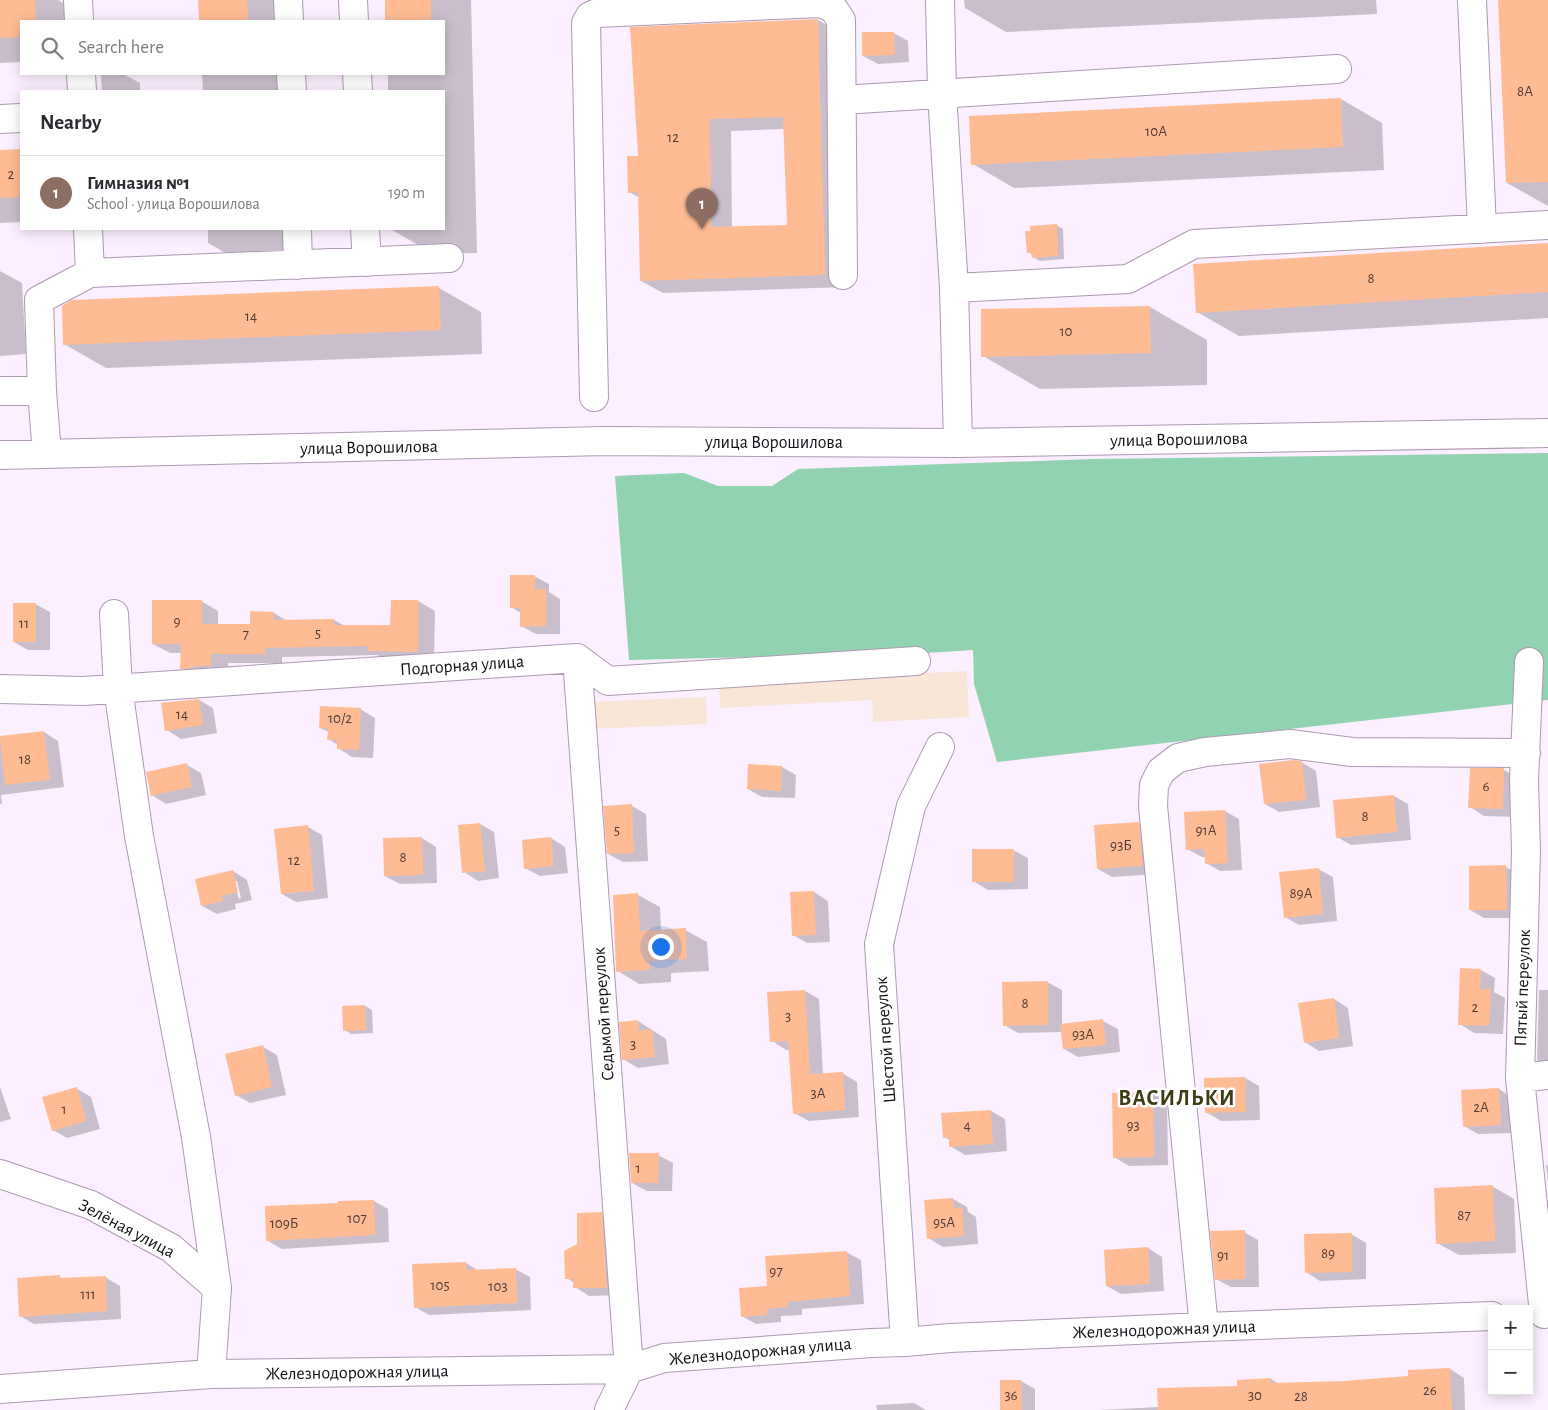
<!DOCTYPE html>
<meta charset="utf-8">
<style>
:root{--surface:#fff;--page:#f2f2f3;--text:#2b2b33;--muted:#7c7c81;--line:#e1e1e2;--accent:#6b6801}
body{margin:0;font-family:"Alegreya Sans",sans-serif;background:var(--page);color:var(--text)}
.controls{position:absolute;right:15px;bottom:15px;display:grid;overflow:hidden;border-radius:0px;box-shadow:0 2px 12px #0003}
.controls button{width:45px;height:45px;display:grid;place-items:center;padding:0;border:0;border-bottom:1px solid var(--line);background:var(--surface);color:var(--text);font:25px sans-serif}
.you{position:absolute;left:660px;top:946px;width:18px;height:18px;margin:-12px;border:4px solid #fff;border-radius:50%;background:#1a73e8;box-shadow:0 0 0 8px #1a73e833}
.badge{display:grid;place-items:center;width:32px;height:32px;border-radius:50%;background:var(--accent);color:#fff;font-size:16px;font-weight:700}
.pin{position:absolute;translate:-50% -41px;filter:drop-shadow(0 1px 2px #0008)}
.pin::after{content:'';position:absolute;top:26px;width:18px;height:15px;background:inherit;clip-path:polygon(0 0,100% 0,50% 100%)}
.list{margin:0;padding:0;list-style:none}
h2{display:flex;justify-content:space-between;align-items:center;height:65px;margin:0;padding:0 20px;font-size:21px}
h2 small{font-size:16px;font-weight:400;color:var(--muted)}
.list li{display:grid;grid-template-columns:32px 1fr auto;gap:15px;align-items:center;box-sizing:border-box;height:75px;padding:0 20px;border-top:1px solid var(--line)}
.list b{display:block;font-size:19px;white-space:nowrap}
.list p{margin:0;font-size:16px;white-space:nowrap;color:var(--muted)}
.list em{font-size:16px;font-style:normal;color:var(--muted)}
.icon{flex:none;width:28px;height:28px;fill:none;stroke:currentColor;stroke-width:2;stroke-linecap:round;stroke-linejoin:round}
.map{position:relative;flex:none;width:1548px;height:1410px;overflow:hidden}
.search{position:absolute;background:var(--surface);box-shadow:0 2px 12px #0003;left:20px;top:20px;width:425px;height:55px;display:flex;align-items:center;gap:12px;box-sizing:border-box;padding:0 18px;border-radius:0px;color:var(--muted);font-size:19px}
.panel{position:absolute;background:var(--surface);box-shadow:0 2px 12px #0003;left:20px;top:90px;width:425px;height:140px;border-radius:0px}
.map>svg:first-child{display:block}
.industrial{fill:#fae6d6}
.green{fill:#91d2b1}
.shadow{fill:#0003;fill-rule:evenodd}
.building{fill:#ffbc94;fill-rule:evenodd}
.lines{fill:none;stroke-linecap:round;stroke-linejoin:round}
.minor-casing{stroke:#ad99b2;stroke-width:30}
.minor{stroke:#fff;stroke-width:28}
.labels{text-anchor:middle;stroke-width:5;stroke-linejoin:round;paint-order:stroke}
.number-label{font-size:15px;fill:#503a36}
.street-label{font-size:18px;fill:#150e17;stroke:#fff}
.district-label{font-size:22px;font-weight:bold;letter-spacing:1px;fill:#3d3c13;stroke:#fff}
</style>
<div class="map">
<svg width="1548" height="1410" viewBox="0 0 1548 1410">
<rect width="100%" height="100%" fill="#fcefff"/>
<path class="industrial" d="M967,671L969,717L873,722L872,700L720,708L719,683Z
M706,697L707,724L590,729L589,702Z"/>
<path class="green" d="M1548,453V700L997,762L974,684L973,650L926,653L629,660L615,476L684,473L718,486H772L798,469L1094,459Z"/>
<path class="shadow" d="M0,0H58L76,10V21H21V62L0,63Z
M199,0H287L288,21H200Z
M386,0H471L477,253L434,254L392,230V229H444V91H388V74H444V21H387Z
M964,0H1376L1377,14L1006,32L965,8Z
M1499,0H1548V206L1507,183Z
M818,20L840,33L846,287L663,293L641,281L640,198L629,192L639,157L631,28ZM784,129L789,226L732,228L731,131Z
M894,33L908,41L909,62L878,64L863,56Z
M202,74H290L291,91H203Z
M101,75H125L140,83V91H102Z
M1341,99L1382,123L1384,170L1014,188L973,164Z
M21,150V222L0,223V151Z
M1056,225L1063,229L1064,259L1040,261L1033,257V255L1028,252Z
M208,229H296L297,264L250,267L208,243Z
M1548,245V318L1239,336L1197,312Z
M0,271L22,283L26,354L0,356Z
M439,288L481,312L482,354L106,368L64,344L72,302Z
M1150,307L1207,340V385L1040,389L983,356Z
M534,576L549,584V592L560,599V634H536L521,626V613L511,607Z
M201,601L218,611V625H251L274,613L287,621L334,620L345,626L391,627L418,601L435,611L434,661L387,660L377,655L282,657V663H228V675L199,678L182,668V653H170L153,644Z
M35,604L50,612V650H28L14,642Z
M199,700L213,708L217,733L181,739L167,730Z
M360,709L375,718L373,758L352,757L338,748V745L328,739L329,732L320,728Z
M44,732L58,741L64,787L1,795L2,804H0V737Z
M1301,762L1316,771L1320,807L1279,812L1265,804Z
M187,765L201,773L206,795L166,804L152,795Z
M782,767L796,775L795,798L762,797L748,789Z
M1471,770H1504L1518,778L1517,817L1484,816L1470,807Z
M1394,796L1408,804L1411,840L1351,845L1337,837Z
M632,806L646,814L648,861L623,862L608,854Z
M1225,811L1239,819L1242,870L1220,871L1206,863V857H1202L1187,849Z
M480,824L494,832L499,878L478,881L464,872Z
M1139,824L1153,832L1157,874L1112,877L1098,869Z
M308,827L322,835L328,898L296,902L282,894Z
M422,838L436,847L437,883L400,884L385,876Z
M551,838L565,847L568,873L540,876L525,868Z
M1013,850L1028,858V889L988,890L973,881Z
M1470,867H1506L1520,875V918H1484L1470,910Z
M1318,869L1333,877L1337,921L1299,925L1285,917Z
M233,871L247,880L252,900L235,904L236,909L217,914L202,906ZM234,881H237L241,898L239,899Z
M814,892L828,901L830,942L807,943L793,935L792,893Z
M638,895L660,907L661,931L685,930L707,942L709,971L671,973V982L639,984L618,971Z
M1481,970L1495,978L1494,992L1505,998L1503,1034L1474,1033L1460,1024Z
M1047,982L1062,990V1025L1103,1021L1118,1029L1120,1052L1078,1057L1064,1049L1063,1032L1018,1033L1004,1025Z
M1539,990H1548V1066L1537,1060Z
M805,991L819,999L823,1075L842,1073L857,1082L859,1117L809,1121L794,1113L790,1050H786L772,1041Z
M1334,999L1348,1008L1353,1046L1319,1051L1305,1042Z
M365,1006L372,1010L373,1033L351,1034L345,1030Z
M638,1021L666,1039L669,1064L638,1068L623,1059L621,1023Z
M263,1047L277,1055L286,1095L250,1103L236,1095Z
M1245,1078L1259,1086L1260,1120L1221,1121L1206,1112Z
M0,1087L11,1119L0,1122Z
M76,1088L91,1097L100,1129L67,1138L53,1130Z
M1499,1089L1513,1098L1514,1133L1478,1134L1464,1126Z
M1152,1093L1167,1101L1168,1165L1129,1166L1114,1157Z
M991,1111L1005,1119L1007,1151L965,1155L950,1146V1140L944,1137Z
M658,1155L673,1163L672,1191H647L632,1183Z
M1546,1165H1548V1183Z
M1492,1186L1514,1199L1516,1253L1459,1255L1437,1243Z
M953,1199L967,1207L968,1212L976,1217L978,1244L943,1247L928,1238L925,1201Z
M374,1201L388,1209L389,1242L282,1249L268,1241Z
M602,1214L616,1222L621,1295L589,1296L575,1287L574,1283L567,1278L578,1245Z
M1244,1232L1258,1240L1259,1287H1231L1216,1279Z
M1351,1234L1366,1243V1279L1320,1281L1306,1272Z
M1148,1248L1162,1257L1164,1291L1121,1294L1107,1286Z
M846,1252L861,1260L864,1304L802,1309V1315L781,1316V1322L756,1324L742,1316L768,1287Z
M466,1263L479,1271L515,1269L530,1277L531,1310L429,1315L415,1307Z
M60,1277L64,1279L105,1277L120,1286L121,1319L34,1324L20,1316Z
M1450,1369L1464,1378L1465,1410H1099L1159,1407L1271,1379L1279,1384L1344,1382L1409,1377Z
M1021,1381L1035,1389V1410H1002Z
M914,1403L926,1410H877L876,1405Z"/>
<path class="building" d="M0,0H35L36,21H21V37L0,38Z
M198,0H247L248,21H199Z
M385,0H431V21H385Z
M1498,0H1548V182L1506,183Z
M818,19L825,275L640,281L638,192L628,193L627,156H638L630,27ZM783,117L787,225L711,227L710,119Z
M862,32H894L895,55L862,56Z
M1341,98L1343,147L971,165L969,116Z
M21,149V197L0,198V150Z
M1057,224L1058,256L1032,258L1031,253H1027L1025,231H1030V226Z
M1548,243V292L1196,313L1193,264Z
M439,286L441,330L63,345L62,306L72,300Z
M1150,306L1151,353L981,357V309Z
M510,575H535V589H546V626L520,627V608H510Z
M152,600H202V624H250V611L274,612V620L334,619V625H390L391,600H418V652L368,651V646L265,648V654H211V666H194V668L180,669L181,644H152Z
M13,603H36V642H13Z
M199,699L203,725L165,731L161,703Z
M320,706L361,708L359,750L337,749V740H327L328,729L319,728Z
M44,731L50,780L5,785L0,736Z
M1293,760L1302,761L1306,800L1264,804L1259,764Z
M187,763L192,787L151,796L146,772Z
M748,764L782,766L781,791L747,789Z
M1470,768H1504L1503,809L1468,808Z
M1394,795L1397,832L1336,838L1333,800Z
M632,804L634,853L607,854L603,806Z
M1225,810L1228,863L1205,864L1204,849L1186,850L1184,812Z
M1139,822L1143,866L1097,869L1094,825Z
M480,823L485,871L462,873L458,825Z
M308,825L314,891L281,894L274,829Z
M422,837L423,875L384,876L383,838Z
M551,837L554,866L524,869L522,840Z
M972,849H1014V882H972Z
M1506,865L1507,910H1469V866Z
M1319,868L1323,914L1284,918L1279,872Z
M233,870L238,892L222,896L223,901L201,906L195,879Z
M814,891L816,935L792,936L790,892Z
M638,893L640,931L686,928L687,959L649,961L650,970L616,972L613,895Z
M1460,968L1481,969L1480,989H1491L1489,1026L1458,1025Z
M1048,981V1025L1003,1026L1002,982Z
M805,990L810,1074L843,1072L845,1110L793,1114L788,1041L770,1042L767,992Z
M1334,998L1339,1038L1304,1043L1298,1003Z
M365,1005L366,1030L343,1031L342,1006Z
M1103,1019L1106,1045L1063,1049L1060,1024Z
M638,1020L639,1031L652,1029L655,1057L622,1060L619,1022Z
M263,1045L272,1087L235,1096L225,1054Z
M1245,1077L1246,1112L1205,1113L1204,1078Z
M77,1087L86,1121L52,1131L42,1097Z
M1499,1088L1501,1125L1463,1127L1461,1090Z
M1153,1092L1154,1157L1113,1158L1112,1093Z
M991,1110L993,1144L949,1147V1137L943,1138L941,1113Z
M629,1153H659L658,1183H631Z
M1493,1185L1495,1241L1436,1244L1434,1188Z
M953,1198L954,1208L962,1207L964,1236L927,1239L924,1200Z
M374,1200L375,1235L266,1241L265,1206L338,1203V1201Z
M602,1212L607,1288H573V1279H565L564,1251L577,1244V1213Z
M1245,1230V1279L1215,1280L1210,1231Z
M1352,1233V1272L1305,1273L1304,1234Z
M1148,1247L1150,1284L1106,1286L1104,1250Z
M847,1251L850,1296L788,1302V1307L767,1309V1315L741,1317L739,1288L767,1286L765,1256Z
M466,1262L467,1270L516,1268L517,1303L414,1308L412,1264Z
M60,1275V1278L106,1276L107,1311L19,1317L17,1278Z
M1450,1368L1452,1410H1158L1157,1388L1237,1386V1380L1271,1378V1383L1344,1381L1408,1376V1370Z
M1000,1380H1021L1022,1410H1000Z"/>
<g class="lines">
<g class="minor-casing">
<path id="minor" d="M78,0L79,21
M288,0L289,21
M353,0L354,21
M940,0L942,93L954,288L958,443
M1472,0L1482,229
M81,74L82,91
M291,74L292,91
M357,74L358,91
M842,100L1337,69
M0,119L21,118
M88,229L90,273
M297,229L298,265
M365,229L367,262
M954,288L1128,279L1194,244L1548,225
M0,391H42
M594,397L586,23L590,16L597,13L820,3L833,8L841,20L843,275
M47,454L42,391L39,300L90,273L449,258
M0,455L605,441L958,443L1548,433
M114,614L118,688L139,836L196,1137L217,1288L211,1374
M577,658L629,1369L609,1410
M1529,662L1524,781L1526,851L1520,1078L1544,1314
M0,689L83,691L577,658L608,681L916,661
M1520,1078L1548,1075
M0,1174L91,1205L171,1248L217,1288
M1204,1327L1153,806L1154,785L1161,771L1178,758L1205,752L1290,744L1352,752L1526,753
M905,1342L879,944L911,806L940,747
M0,1389L211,1374L629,1369L664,1358L871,1343L905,1342L950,1338L1204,1327L1492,1316"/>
</g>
<use href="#minor" class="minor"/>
</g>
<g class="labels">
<g class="number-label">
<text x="1525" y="96">8А</text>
<text x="1156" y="136">10А</text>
<text x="673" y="142">12</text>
<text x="11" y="179">2</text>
<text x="1371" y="283">8</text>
<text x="251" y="321">14</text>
<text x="1066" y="336">10</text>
<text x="177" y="626">9</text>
<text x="24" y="628">11</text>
<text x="318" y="638">5</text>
<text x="246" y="639">7</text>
<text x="182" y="719">14</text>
<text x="340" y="723">10/2</text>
<text x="25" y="764">18</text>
<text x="1486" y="791">6</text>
<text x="1365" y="821">8</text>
<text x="617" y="835">5</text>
<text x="1206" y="835">91А</text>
<text x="1121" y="850">93Б</text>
<text x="403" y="862">8</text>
<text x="294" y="865">12</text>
<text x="1301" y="898">89А</text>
<text x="1025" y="1008">8</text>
<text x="1475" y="1012">2</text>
<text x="788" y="1021">3</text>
<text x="1083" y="1039">93А</text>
<text x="633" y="1049">3</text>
<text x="818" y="1098">3А</text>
<text x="1481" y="1112">2А</text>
<text x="64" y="1114">1</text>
<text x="967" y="1130">4</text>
<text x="1133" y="1130">93</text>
<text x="638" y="1173">1</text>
<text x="1464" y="1220">87</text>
<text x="357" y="1223">107</text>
<text x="944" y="1227">95А</text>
<text x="284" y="1228">109Б</text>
<text x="1328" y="1258">89</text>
<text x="1223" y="1260">91</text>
<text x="776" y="1276">97</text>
<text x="440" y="1290">105</text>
<text x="498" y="1291">103</text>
<text x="88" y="1299">111</text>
<text x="1430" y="1395">26</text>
<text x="1011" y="1400">36</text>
<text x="1255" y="1400">30</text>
<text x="1301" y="1401">28</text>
</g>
<g class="street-label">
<text transform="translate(1179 439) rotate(-1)" y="6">улица Ворошилова</text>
<text x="774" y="448">улица Ворошилова</text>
<text transform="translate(369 447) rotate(-1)" y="6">улица Ворошилова</text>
<text transform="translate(462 665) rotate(-4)" y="6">Подгорная улица</text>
<text transform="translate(1522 988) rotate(-88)" y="6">Пятый переулок</text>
<text transform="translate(603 1014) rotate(-94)" y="6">Седьмой переулок</text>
<text transform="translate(885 1040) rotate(-94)" y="6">Шестой переулок</text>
<text transform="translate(127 1228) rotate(28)" y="6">Зелёная улица</text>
<text transform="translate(1164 1329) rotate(-2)" y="6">Железнодорожная улица</text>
<text transform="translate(760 1351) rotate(-5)" y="6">Железнодорожная улица</text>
<text transform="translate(357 1372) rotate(-1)" y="6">Железнодорожная улица</text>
</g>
<g class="district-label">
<text x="1177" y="1105">ВАСИЛЬКИ</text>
</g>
</g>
</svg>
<div class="controls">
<button>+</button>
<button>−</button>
</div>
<div class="you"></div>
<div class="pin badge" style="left:702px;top:229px;background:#8d6e63">1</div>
<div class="search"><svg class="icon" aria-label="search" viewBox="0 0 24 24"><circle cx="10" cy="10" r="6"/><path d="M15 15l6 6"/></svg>Search here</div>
<section class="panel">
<h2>Nearby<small></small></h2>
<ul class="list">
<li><span class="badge" style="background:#8d6e63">1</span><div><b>Гимназия №1</b><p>School · улица Ворошилова</p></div><em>190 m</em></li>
</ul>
</section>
</div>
